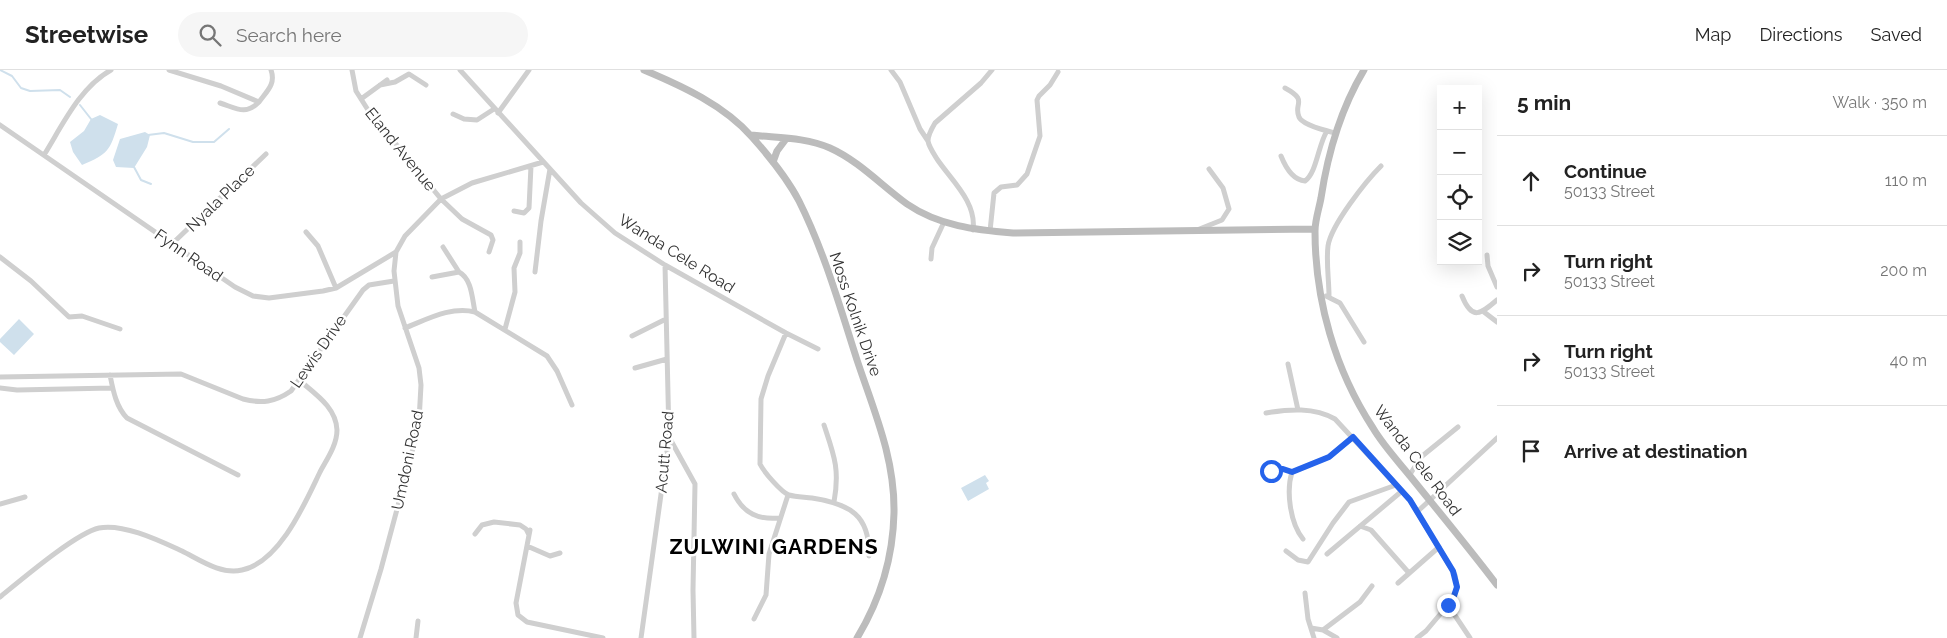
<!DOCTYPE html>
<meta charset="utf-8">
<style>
:root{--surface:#fff;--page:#f6f6f6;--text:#222;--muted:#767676;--line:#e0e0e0}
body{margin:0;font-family:Raleway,sans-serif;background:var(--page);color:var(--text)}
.controls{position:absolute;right:15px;top:15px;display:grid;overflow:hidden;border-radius:0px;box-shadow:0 5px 20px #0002}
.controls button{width:45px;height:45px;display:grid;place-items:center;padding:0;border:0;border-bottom:1px solid var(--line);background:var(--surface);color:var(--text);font:25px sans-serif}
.stop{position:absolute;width:15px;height:15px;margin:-11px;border:4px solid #2563eb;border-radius:50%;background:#fff}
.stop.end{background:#2563eb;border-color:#fff;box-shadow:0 1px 5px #0008}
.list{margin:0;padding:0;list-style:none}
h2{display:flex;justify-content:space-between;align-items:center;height:65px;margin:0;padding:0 20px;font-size:21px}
h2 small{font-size:16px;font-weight:400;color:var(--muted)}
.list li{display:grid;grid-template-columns:32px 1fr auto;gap:15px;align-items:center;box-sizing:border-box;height:90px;padding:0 20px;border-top:1px solid var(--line)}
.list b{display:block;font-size:19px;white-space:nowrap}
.list p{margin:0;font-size:16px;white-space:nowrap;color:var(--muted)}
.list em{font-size:16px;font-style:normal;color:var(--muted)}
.icon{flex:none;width:28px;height:28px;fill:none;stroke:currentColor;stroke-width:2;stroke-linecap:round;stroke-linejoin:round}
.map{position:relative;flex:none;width:1497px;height:568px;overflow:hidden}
header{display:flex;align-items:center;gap:30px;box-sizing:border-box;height:70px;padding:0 25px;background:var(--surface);border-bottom:1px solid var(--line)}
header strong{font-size:24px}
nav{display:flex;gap:28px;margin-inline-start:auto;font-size:18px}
.search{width:350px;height:45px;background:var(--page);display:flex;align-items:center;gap:12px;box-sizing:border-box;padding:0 18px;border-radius:28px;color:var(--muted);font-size:19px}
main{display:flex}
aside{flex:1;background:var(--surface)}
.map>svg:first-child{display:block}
.water{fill:#cfe0ec}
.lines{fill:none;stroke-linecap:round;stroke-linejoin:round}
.stream{stroke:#cfe0ec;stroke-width:2}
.street{stroke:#cfcfcf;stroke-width:5}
.secondary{stroke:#bcbcbc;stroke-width:7}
.route{stroke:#2563eb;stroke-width:6}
.labels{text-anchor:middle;stroke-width:5;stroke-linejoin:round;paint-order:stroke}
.street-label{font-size:16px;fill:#323232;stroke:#fff}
.district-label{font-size:21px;font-weight:bold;letter-spacing:1px;fill:#000;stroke:#fff}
</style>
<header>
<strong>Streetwise</strong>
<div class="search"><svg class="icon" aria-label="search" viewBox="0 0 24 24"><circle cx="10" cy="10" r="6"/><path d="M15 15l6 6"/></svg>Search here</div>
<nav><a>Map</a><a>Directions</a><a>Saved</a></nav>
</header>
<main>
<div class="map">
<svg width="1497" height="568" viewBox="0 0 1497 568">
<rect width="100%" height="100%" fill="#fff"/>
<path class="water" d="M100,45L118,54C110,81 108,84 82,95L73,82L70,72L84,61L91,49Z
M145,62L150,65L147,77L134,98L116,97L113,90L120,69Z
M19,249L34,264L14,285L0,272V269Z
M985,405L989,411L986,413L989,419L968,431L961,418Z"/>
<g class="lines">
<path class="stream" d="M0,0L12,6L21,18L30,21L60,20L70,27
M80,35L91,49
M148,65L164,63L193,72H214L229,59
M134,97L141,110L151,114"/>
<path class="street" d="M169,0L221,16L259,32C267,21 276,14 271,0
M352,0L356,21L368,40L441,129L462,149L491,165L493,170L489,182
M460,0L581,133L615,163L665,195L786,263L818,279
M891,0L900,12L920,59L928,71
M380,15L395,12L409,4L426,15
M1285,18C1309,31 1293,33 1299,47C1302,55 1327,61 1335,63
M361,29L387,10
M220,33C236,38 245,46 259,32
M498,43L529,0
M453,44L464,49L477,50L494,39
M0,55L235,217L253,226L269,228L323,221L336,218L396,182
M44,85C62,56 80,17 111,0
M1281,86C1285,96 1293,110 1305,111C1317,102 1318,75 1327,61
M514,141L524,143L529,138L531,96
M973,160C977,132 951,110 937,89C934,84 929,77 928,71C928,65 932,58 935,53L981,13L992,0
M1197,160L1222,150L1229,139L1223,118L1209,99
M990,161L994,123L1001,117L1017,115L1027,104L1040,66L1037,30L1039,26L1050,15L1058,2
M306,162L318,176L336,218
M173,173L266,84
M443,177L459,202
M1487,185L1488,196L1497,217
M0,187L31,211L69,247L82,246L120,259
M931,189L932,178L944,152
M535,202L541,151L550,99
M432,207L459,202C472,209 472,228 475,242
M1326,226L1340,233L1364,272
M1329,226C1329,210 1326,192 1328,176C1331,155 1366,111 1381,96
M1462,226C1472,251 1481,244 1497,230
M1484,242L1497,252
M405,258C428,249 451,236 475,242L547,286L557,301L572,335
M505,259L515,222L514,198L520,183V172
M786,263L768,306L761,329L760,394C764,402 781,422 789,425C796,427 805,427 812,428C850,434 870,445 869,486
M632,266L666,249
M1288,294L1298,340
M635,298L667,289
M110,305C113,320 116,337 127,348L238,405
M0,307L181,304L243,329C262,334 275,332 291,321L363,220L369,215L394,211
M0,318L17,320L112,318
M1266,343C1289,339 1314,337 1335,349L1410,430L1455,505L1457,517L1453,529L1426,561L1417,568
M824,355C834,385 840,399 834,432
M669,367L695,414L693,520L694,568
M1271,401L1283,399L1292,402
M1409,406L1421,387L1458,357
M734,424C744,444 759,450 780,448
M0,434L25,427
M1418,441L1497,368
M1360,456L1371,460L1409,503
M530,460L516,533L518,545L527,552L603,568
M475,464L482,455L494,452L520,455L526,459L529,465
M1303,469C1290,453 1286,421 1292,402L1329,387L1353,367
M527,476L550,486L560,483
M1286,481L1298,490L1308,492L1333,453L1349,432L1396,415
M1327,484L1402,421
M1398,513L1439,477
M1305,523L1308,549L1314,568
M0,527C21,510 76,463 99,458C123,453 160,471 182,481C200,490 221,505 242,500C280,492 305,433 320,402C327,389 337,375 337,360C336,337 315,324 299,310
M1448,535L1470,568
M754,549L766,525L769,484L788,425
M1311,558L1323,560L1337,568
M1323,560L1360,532L1372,516
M360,568L381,499L411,387L419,351L421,315L419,298L398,236L394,201L396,182L405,166L441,129L472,113L543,92
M416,568L418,551
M641,568L669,367L665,195"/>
<path class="secondary" d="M644,0C682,16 724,35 752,67C769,86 787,108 799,131C824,181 840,237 857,290C874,341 895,388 894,443C893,487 880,530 857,568
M1364,0C1340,40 1328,82 1321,128C1319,139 1315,150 1315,161C1315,230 1335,300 1373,358C1383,375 1397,390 1410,406C1439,442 1469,478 1497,515
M751,65C777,68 805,67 830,78C859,91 882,116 907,134C939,156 976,160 1013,163L1315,159
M773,92L777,81L786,69"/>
</g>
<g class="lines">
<path class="route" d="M1271,401L1283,399L1292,402L1329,387L1353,367L1410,430L1453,501L1457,517L1454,526L1448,535"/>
</g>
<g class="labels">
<g class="street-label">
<text transform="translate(401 79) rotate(51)" y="6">Eland Avenue</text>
<text transform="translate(220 128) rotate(-44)" y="6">Nyala Place</text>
<text transform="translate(677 183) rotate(32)" y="6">Wanda Cele Road</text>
<text transform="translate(189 185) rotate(35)" y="6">Fynn Road</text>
<text transform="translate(856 244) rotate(71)" y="6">Moss Kolnik Drive</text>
<text transform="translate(318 281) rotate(-55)" y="6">Lewis Drive</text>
<text transform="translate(664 382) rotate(-85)" y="6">Acutt Road</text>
<text transform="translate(407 390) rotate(-78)" y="6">Umdoni Road</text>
<text transform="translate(1418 390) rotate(53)" y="6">Wanda Cele Road</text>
</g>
<g class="district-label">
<text x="774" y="484">ZULWINI GARDENS</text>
</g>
</g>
</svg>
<div class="controls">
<button>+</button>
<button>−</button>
<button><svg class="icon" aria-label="locate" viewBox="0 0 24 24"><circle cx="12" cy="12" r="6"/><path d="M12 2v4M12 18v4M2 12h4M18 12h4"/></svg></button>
<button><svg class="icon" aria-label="layers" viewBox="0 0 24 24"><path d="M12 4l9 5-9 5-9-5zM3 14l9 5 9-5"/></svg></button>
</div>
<div class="stop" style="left:1271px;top:401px"></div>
<div class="stop end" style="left:1448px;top:535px"></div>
</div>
<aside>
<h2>5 min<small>Walk · 350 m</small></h2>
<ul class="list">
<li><svg class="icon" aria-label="ahead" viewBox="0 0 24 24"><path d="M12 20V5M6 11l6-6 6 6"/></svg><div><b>Continue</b><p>50133 Street</p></div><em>110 m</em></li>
<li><svg class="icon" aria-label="right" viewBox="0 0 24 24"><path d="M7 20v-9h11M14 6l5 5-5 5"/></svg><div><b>Turn right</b><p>50133 Street</p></div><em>200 m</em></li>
<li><svg class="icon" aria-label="right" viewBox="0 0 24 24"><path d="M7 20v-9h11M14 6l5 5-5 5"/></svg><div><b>Turn right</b><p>50133 Street</p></div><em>40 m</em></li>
<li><svg class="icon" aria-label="arrive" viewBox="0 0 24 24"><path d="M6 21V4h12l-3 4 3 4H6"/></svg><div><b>Arrive at destination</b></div></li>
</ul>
</aside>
</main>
